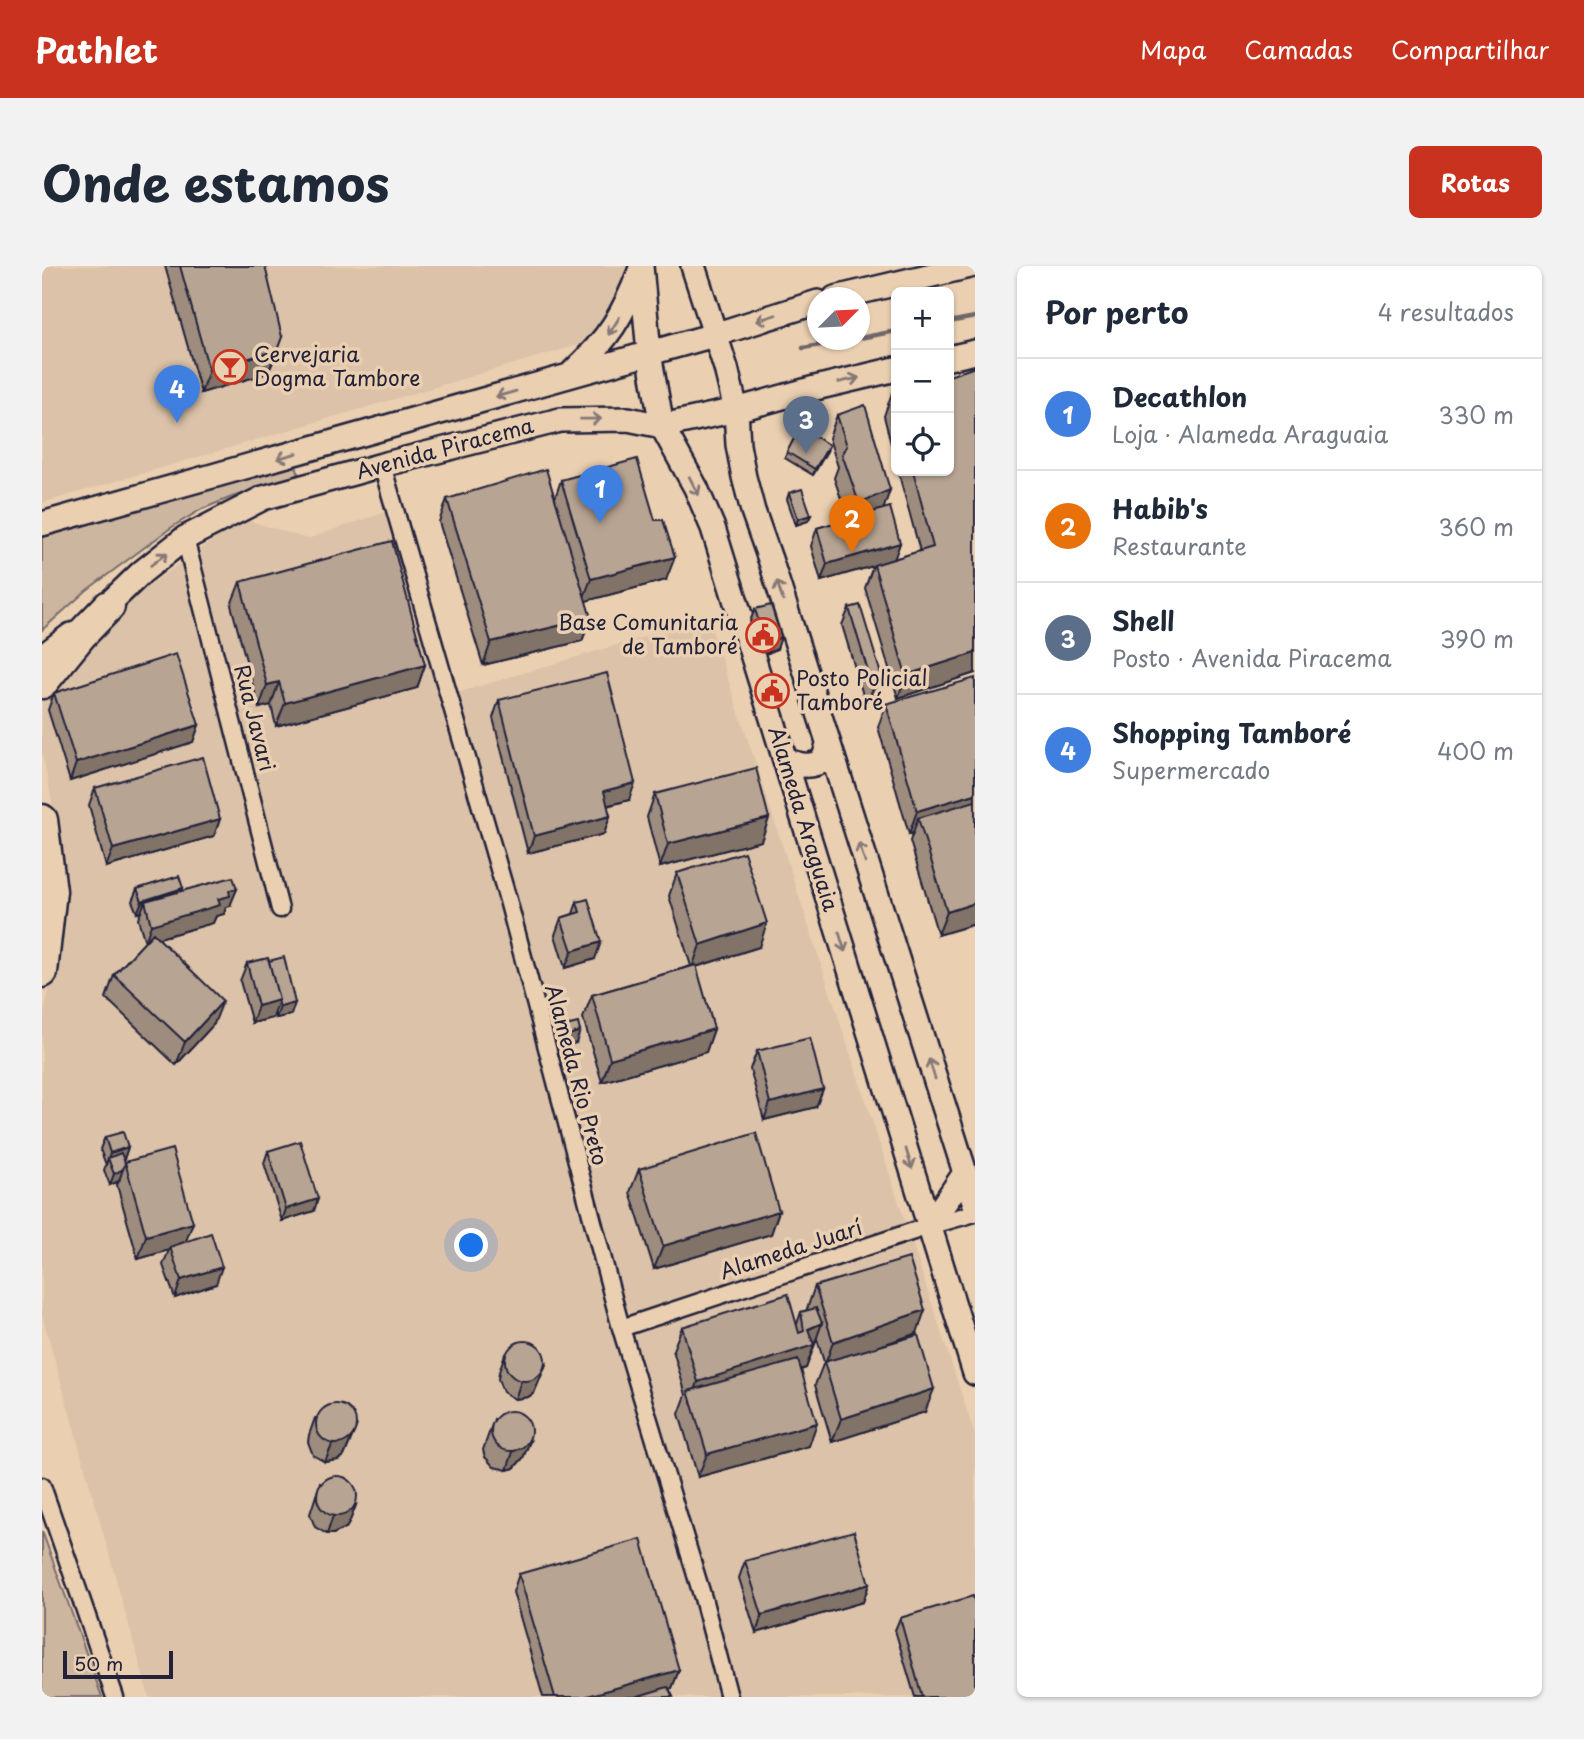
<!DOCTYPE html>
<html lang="pt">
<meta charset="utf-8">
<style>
:root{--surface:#fff;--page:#f2f2f3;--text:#1f2937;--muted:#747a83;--line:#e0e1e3;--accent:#c8321e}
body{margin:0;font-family:"Playpen Sans",sans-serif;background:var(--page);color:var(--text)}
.controls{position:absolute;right:21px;top:21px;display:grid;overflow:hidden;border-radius:10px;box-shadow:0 2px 5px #0004}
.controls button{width:63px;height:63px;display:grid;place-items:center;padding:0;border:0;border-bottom:2px solid var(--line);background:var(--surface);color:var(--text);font:35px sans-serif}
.compass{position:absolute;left:765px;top:21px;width:63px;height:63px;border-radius:50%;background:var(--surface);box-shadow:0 2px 5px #0004;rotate:66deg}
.scale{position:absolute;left:21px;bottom:18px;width:110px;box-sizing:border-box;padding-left:7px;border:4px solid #22223b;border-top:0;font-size:19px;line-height:24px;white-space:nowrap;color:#22223b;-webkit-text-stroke:5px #eacfb1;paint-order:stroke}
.you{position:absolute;left:430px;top:980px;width:24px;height:24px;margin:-18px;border:5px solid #fff;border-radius:50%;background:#1a73e8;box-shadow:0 0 0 10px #1a73e833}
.badge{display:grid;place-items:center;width:46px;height:46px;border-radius:50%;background:var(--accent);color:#fff;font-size:23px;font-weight:700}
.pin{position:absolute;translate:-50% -58px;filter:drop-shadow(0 2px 4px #0008)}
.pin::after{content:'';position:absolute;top:37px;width:24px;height:21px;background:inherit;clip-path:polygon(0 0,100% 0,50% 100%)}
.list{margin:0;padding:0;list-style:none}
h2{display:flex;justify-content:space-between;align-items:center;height:91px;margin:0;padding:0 28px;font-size:30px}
h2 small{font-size:23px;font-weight:400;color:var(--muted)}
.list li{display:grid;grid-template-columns:46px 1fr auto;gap:21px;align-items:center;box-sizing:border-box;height:112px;padding:0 28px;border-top:2px solid var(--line)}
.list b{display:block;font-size:26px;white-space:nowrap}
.list p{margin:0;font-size:23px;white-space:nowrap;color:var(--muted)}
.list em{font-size:23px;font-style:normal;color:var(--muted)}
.icon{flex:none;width:38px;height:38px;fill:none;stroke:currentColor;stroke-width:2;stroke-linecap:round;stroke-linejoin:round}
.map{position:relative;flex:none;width:933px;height:1431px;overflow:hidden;border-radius:10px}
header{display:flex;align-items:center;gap:42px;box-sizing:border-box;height:98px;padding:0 35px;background:var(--accent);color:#fff}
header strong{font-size:33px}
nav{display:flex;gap:38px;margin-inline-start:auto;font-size:24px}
.intro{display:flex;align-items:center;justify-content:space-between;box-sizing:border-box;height:168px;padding:0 42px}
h1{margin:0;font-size:49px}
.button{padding:18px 32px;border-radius:10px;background:var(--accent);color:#fff;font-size:24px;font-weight:700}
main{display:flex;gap:42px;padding:0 42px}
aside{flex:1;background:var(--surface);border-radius:10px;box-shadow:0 2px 5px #0004}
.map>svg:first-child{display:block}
.built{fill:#dbc2a8}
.green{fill:#cdb6a0;stroke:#786c6e;stroke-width:2}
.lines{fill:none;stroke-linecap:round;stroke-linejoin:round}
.stream{stroke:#6f6569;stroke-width:4.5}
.street-casing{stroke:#22223b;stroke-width:21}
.secondary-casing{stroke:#22223b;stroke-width:28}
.highway-casing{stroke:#22223b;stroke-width:35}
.street{stroke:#eacfb1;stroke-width:16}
.secondary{stroke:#eacfb1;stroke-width:23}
.highway{stroke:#eacfb1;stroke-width:30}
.wall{fill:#9e8d7e;stroke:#22223b;stroke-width:2}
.shaded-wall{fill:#817367;stroke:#22223b;stroke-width:2}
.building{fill:#b8a493;stroke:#22223b;stroke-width:2}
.oneway{stroke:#867876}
.labels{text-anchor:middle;stroke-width:7;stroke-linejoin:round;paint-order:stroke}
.poi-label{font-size:21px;fill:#22223b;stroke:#eacfb1;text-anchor:start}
.street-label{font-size:21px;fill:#22223b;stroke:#eacfb1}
</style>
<header>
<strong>Pathlet</strong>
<nav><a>Mapa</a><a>Camadas</a><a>Compartilhar</a></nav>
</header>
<div class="intro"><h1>Onde estamos</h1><a class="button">Rotas</a></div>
<main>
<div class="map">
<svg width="933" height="1431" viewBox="0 0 933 1431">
<rect width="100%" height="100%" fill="#eacfb1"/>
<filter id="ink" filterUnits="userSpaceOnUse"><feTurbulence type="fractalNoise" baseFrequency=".0143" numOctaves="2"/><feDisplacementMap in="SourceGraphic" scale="14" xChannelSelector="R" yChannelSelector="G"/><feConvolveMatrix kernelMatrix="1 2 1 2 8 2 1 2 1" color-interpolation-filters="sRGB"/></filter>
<g filter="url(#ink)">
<path class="built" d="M0,0H584L573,35L550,70L539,78L0,237Z
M347,245L398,432L666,352L933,1170V1431H107L0,1048V757L21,657L16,564L0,486V427L17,398L94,328L202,253L265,273Z"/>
<path class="green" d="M253,197L257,209L190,231L160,243L130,261L45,324L0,364V269Z
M0,1265L60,1431H0Z"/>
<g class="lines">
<path class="stream" d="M907,56L933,51
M818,72L854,65
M761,82L807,74"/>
<g class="street-casing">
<path id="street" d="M340,199L466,634L579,1062L661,1332L687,1431
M143,272L238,643
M579,1062L887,960L933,947
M0,1220L73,1431"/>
</g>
<g class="secondary-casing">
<path id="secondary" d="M599,0L607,87L620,160L654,222L671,262L933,1107
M651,0L684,102L694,144L696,179L702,211L711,245L729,296L933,938
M793,32L928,0
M907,92L933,86
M531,106C566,73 581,50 598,5
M0,258L672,69L776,36
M56,348L100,306L143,272L221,232L340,199L518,154L586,153L620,160L694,144L769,123L854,103
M0,391L29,369
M743,494C756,499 770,503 782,493L786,478
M887,960L923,907"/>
</g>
<g class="highway-casing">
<path id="highway" d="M0,417L39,369L67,340
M0,554L9,625L0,706"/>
</g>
<use href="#street" class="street"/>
<use href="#secondary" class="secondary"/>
<use href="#highway" class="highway"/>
</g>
<path class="wall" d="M123,0H223L232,94L226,107L159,127Z
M854,126V198L842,150L850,127Z
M795,149L848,224L841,243L858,277L852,293L878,285L856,205H907L933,407L856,432L823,322L831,300L779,315L769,280L775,262L806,253L792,212L796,201L787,172Z
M785,185L771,209L743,192L745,186Z
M519,214L624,314L543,335L549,352L540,375L441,399L397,256L405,233L513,232Z
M747,227L769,249L766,255L754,259L745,233Z
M198,316L383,399L375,422L234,460L229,439L217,442L189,339Z
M807,342L841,415L834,433L824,439L800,359Z
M713,343L735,383L726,387L718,386L708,355Z
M12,427L157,459L151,476L28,515L6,444Z
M457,434L587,534L565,540L568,550L562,568L486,587L451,452Z
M844,438L933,658L896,669L868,575L871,567L867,568L836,461Z
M53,522L178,553L172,570L64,601L47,539Z
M613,528L727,552L719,575L618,601L605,551Z
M635,607L717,681L654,701L672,763L664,786L560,816L541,752L550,729L649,700L627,630Z
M95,623L140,625L188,640L184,641L182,648L174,650L171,657L117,672L172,758L134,799L64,732L72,709L103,676L96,653L99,646L95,647L90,635Z
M535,636L553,693L523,702L513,669L519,652L531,648Z
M205,697L249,749L234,752L233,748L231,752L210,757L198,715Z
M524,760L534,777L523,780L520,772Z
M715,785L781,823L774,841L722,854L708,803Z
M63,871L86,881L82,893L83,897V896L144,976L174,1018L133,1032L121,999L127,984L96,993L75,919L77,915L68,919L62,904L64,899L58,883Z
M226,885L272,945L240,955L222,897Z
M597,903L737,945L729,968L612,1003L588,926Z
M773,1020L875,1067L835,1081L883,1146L790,1176L773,1119L782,1096L775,1073L764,1102L759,1104L767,1180L656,1211L637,1148L644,1129L631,1084L640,1061L755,1058L759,1046L765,1044V1043Z
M463,1088L504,1098L492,1127L486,1131L473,1133L461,1126L456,1113L457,1106Z
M273,1152L314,1161L302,1190L296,1194L283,1196L271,1189L266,1176L267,1169Z
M452,1153L488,1175L481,1192L472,1202L465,1204L452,1201L443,1191L441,1184Z
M278,1217L314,1239L307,1257L304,1262L291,1268H285L273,1261L268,1248Z
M703,1295L827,1318L821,1336L714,1367L697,1312Z
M477,1308L637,1404L630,1422H627L631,1431H501L471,1326Z
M933,1333V1431H873L853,1364L858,1352L932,1335Z"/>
<path class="shaded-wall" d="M240,71L226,107L159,127L167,104Z
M787,179L785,185L771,209L773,203Z
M848,224L840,247L809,260L817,237Z
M769,249L766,255L754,259L756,253Z
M858,277L852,294L779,315L785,298Z
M633,291L624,314L540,336L549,313Z
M549,352L540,375L441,399L449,376Z
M739,371L735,383L726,387L730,375Z
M933,387V407L856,432L864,409Z
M383,399L375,422L234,460L243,437Z
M841,415L834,433L824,439L831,422Z
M237,416L229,439L217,442L225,419Z
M157,459L151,476L28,515L34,497Z
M593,517L587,534L555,542L562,525Z
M933,528V548L876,552L871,567L867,568L875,545Z
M568,550L562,568L486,587L492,570Z
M727,552L719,575L618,601L626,578Z
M178,553L172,570L64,601L71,583Z
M141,622L136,634L103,635L99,646L95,647L100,635Z
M195,623L188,640L184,641L182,648L174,650L171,657L103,676L109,659L176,633L187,624Z
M933,637V658L896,669L905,646Z
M725,657L717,681L650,702L658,679Z
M559,676L553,693L523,702L530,685Z
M237,734L231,752L210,757L216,740Z
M181,735L172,758L134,799L143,776Z
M253,737L249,749L234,752L238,741Z
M672,763L664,786L560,816L568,793Z
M538,765L534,777L523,780L527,769Z
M781,823L774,841L722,854L728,837Z
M86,881L82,893L66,892L64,899L68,887Z
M81,903L77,915L68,919L72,908Z
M276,933L272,945L240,955L244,943Z
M737,945L729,968L612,1003L621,980Z
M151,957L142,980L128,981L127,984L96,993L104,970Z
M180,1001L174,1018L133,1032L139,1014Z
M883,1044L875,1067L783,1099L791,1076Z
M780,1057L764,1102L650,1139L649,1136L656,1116Z
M504,1098L492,1127L486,1131L473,1133L479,1115Z
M892,1123L883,1146L790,1176L799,1153Z
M775,1157L767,1180L656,1211L665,1188Z
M314,1161L302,1190L296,1194L283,1196L290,1179Z
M488,1175L481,1192L472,1202L465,1204L471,1186Z
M314,1239L307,1257L304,1262L291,1268H285L291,1250Z
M827,1318L821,1336L714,1367L720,1349Z
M637,1404L630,1422L597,1431H542Z"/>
<path class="building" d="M138,0H223L240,71L235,84L167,104Z
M933,101V387L864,409L832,299L891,281L871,205H907V110Z
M854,126V143L850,127Z
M823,139L848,224L817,237L800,188L805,180L795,149Z
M758,161L787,179L773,203L745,186Z
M595,193L613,254H621L633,291L549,313L519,214Z
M504,203L549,352L449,376L405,233Z
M760,223L769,249L756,253L747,227Z
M848,241L858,277L785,298L775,262Z
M350,275L383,399L243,437L237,416L225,419L198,316Z
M729,339L739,371L730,375L722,374L713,343Z
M818,339L841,415L831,422L807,342Z
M134,388L157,459L34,497L12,427Z
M565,407L593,517L562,525L568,550L492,570L457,434Z
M933,412V528L875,545L844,438Z
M161,491L178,553L71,583L53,522Z
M714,502L727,552L626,578L613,528Z
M933,535V637L905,646L876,552Z
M702,586L725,657L658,679L635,607Z
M137,610L141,622L100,635L95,623Z
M191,611L195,623L187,624L188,630L176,633L178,639L109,659L103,635Z
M546,633L559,676L530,685L519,652L538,646L535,636Z
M111,667L181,735L143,776L72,709Z
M242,691L253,737L238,741L236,734H237L227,695Z
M226,692L237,734L216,740L205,697Z
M654,699L672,763L568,793L550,729Z
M536,757L538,765L527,769L524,760Z
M768,772L781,823L728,837L715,785Z
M81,866L86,881L68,887L63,871Z
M714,867L737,945L621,980L597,903Z
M258,875L276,933L244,943L226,885Z
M130,883L151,957L104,970L83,896Z
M79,887L83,897L81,903L72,908L66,892Z
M169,967L180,1001L139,1014L128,981Z
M867,992L883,1044L791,1076L773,1020Z
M746,1028L757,1067L762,1065L759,1046L774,1042L780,1057L766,1063L772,1079L656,1116L640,1061Z
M876,1069L892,1123L799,1153L782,1096Z
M463 1095a20 20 0 1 1 40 0a20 20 0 1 1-40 0Z
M756,1094L775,1157L665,1188L646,1125Z
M274 1158a20 20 0 1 1 40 0a20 20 0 1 1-40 0Z
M449 1165a20 20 0 1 1 40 0a20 20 0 1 1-40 0Z
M275 1230a20 20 0 1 1 40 0a20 20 0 1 1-40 0Z
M812,1265L827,1318L720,1349L703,1295Z
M599,1273L637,1404L542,1431H513L477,1308Z
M931,1330L933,1337V1431H880L858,1352Z
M626,1421L631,1431H593Z"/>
<defs><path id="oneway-shaft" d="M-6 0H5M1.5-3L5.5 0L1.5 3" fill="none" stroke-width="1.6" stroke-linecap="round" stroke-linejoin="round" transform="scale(1.75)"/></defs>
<g class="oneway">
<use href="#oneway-shaft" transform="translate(724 52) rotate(162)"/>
<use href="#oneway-shaft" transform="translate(572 60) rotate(122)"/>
<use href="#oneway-shaft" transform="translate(807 114) rotate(-13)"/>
<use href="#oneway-shaft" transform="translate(464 128) rotate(164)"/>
<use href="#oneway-shaft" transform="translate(549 153) rotate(-1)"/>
<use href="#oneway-shaft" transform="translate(245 190) rotate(164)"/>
<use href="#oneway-shaft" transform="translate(652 220) rotate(63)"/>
<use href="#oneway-shaft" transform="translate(117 293) rotate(-38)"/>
<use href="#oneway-shaft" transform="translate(738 325) rotate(-107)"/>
<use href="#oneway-shaft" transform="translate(820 587) rotate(-108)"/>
<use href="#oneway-shaft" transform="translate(800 676) rotate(73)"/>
<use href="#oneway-shaft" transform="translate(890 803) rotate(-108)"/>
<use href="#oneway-shaft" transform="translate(867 893) rotate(73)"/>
</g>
</g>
<defs>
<g id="bar-ring" transform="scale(1.75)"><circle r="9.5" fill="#eacfb1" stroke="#c8321e" stroke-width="1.5"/><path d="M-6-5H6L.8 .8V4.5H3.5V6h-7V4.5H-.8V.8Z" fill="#c8321e"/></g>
<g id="civic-ring" transform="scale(1.75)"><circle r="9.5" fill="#eacfb1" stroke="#c8321e" stroke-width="1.5"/><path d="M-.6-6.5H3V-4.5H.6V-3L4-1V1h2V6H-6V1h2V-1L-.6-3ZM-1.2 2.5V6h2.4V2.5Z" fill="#c8321e"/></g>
</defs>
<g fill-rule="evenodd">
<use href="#bar-ring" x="188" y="101"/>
<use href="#civic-ring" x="721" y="369"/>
<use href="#civic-ring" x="730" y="425"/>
</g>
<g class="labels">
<g class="poi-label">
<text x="212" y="96">Cervejaria<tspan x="212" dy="24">Dogma Tambore</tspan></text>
<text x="696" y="364" text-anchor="end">Base Comunitaria<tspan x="696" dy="24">de Tamboré</tspan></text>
<text x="754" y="420">Posto Policial<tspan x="754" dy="24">Tamboré</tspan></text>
</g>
<g class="street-label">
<text transform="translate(403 183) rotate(-15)" y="7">Avenida Piracema</text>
<text transform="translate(212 452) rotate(76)" y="7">Rua Javari</text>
<text transform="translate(761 553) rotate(73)" y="7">Alameda Araguaia</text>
<text transform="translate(534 809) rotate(75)" y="7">Alameda Rio Preto</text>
<text transform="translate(749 984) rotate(-18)" y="7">Alameda Juarí</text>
</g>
</g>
</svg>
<div class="controls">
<button>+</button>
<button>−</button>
<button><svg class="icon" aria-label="locate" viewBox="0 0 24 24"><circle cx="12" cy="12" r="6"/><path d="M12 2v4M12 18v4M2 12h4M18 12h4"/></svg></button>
</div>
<svg class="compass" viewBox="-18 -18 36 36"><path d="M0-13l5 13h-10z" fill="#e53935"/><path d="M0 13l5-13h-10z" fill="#747a83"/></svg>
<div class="scale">50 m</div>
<div class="you"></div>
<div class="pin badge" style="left:558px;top:257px;background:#3f7fe0">1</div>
<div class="pin badge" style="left:810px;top:287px;background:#e8710a">2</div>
<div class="pin badge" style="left:764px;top:188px;background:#5c6f8a">3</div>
<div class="pin badge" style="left:135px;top:157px;background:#3f7fe0">4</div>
</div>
<aside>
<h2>Por perto<small>4 resultados</small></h2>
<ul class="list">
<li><span class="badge" style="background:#3f7fe0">1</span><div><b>Decathlon</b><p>Loja · Alameda Araguaia</p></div><em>330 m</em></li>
<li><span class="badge" style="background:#e8710a">2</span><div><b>Habib's</b><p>Restaurante</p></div><em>360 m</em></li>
<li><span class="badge" style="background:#5c6f8a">3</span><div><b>Shell</b><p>Posto · Avenida Piracema</p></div><em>390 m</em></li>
<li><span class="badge" style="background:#3f7fe0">4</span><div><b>Shopping Tamboré</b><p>Supermercado</p></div><em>400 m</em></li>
</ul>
</aside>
</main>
